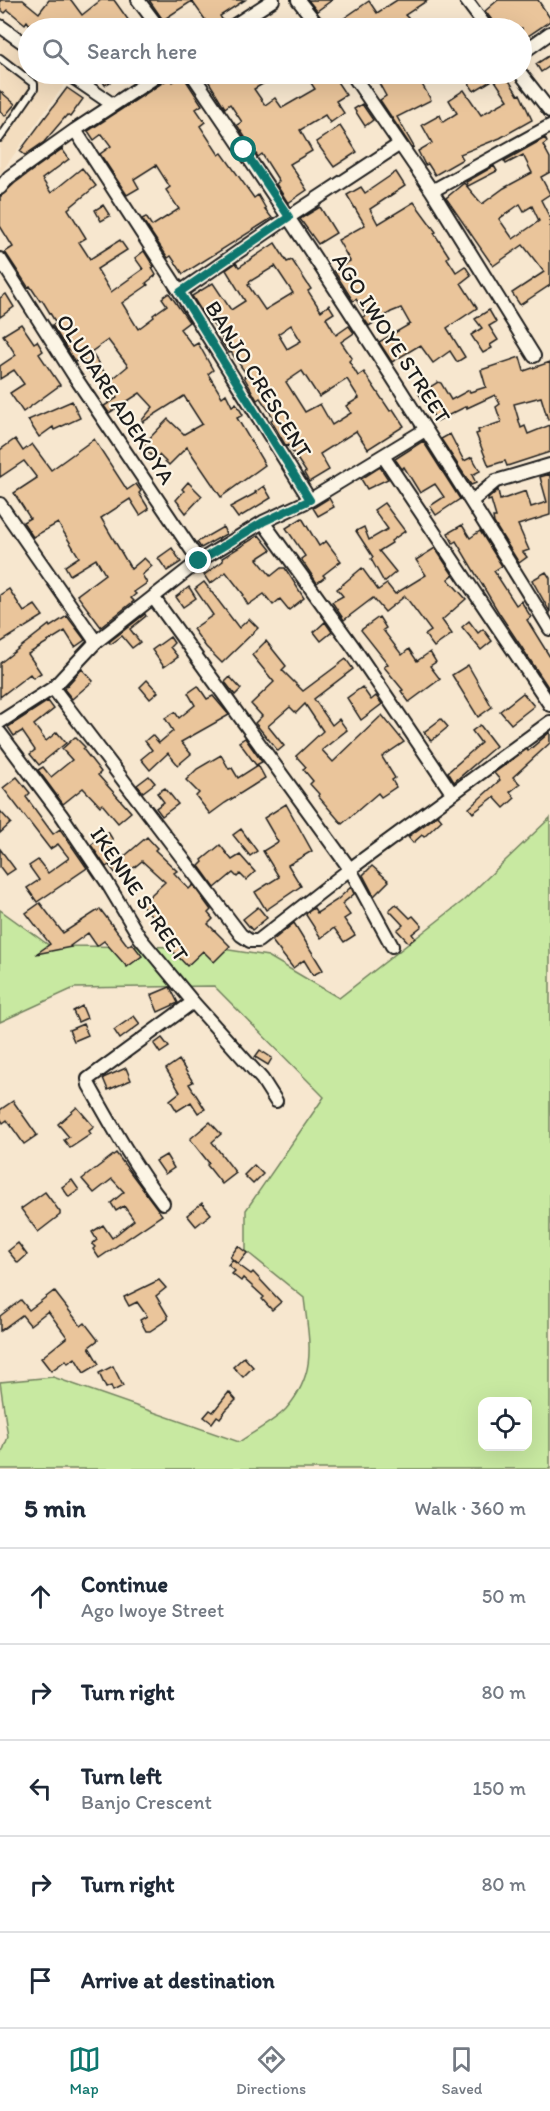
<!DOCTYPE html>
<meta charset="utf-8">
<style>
:root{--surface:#fff;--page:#f2f2f3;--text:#1f2937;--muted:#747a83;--line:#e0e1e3;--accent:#0f766e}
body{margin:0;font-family:Itim,sans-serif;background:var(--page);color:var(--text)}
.controls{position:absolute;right:18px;bottom:18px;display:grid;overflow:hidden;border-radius:12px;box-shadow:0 6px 24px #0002}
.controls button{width:54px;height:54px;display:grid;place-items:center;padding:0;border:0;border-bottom:2px solid var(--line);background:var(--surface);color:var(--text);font:30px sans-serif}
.stop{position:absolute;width:18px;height:18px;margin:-14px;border:4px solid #0f766e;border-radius:50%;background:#fff}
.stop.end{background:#0f766e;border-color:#fff;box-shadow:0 2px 6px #0008}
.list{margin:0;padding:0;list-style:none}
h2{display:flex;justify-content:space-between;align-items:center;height:78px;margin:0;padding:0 24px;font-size:26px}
h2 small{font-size:20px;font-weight:400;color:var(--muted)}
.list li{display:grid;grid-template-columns:39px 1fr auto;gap:18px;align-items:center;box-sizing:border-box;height:96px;padding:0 24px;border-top:2px solid var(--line)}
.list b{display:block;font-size:22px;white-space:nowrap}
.list p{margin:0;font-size:20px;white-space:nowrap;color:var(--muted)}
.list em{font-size:20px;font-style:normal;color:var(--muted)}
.icon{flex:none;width:33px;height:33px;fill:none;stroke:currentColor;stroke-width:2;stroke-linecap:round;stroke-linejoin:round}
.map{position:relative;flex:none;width:550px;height:1469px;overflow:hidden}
.search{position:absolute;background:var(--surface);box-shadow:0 6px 24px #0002;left:18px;right:18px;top:18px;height:66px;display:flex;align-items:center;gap:15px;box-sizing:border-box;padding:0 21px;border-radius:33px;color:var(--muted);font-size:22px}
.sheet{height:558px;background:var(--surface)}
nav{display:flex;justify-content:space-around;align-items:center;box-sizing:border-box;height:84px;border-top:2px solid var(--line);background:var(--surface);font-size:16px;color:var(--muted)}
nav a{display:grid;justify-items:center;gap:3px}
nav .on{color:var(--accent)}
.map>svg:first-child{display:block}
.built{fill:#f3ddbf}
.green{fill:#c8e9a1;stroke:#72825e;stroke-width:1.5;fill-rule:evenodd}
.building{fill:#eac59b;stroke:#1c1c1c;stroke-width:1.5;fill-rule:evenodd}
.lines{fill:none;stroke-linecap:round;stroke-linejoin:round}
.lane-casing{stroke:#1c1c1c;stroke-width:10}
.street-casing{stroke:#1c1c1c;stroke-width:16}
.lane{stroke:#fcf5e5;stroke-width:6}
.street{stroke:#fcf5e5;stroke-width:12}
.route{stroke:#0f766e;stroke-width:8}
.labels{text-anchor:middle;stroke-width:4.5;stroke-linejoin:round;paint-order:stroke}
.street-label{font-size:22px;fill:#1c1c1c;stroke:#fcf5e5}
</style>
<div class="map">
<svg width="550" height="1469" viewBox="0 0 550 1469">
<rect width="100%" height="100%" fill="#f7e7cf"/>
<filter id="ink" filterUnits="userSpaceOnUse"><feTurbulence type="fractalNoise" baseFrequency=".0167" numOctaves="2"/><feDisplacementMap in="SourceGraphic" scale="12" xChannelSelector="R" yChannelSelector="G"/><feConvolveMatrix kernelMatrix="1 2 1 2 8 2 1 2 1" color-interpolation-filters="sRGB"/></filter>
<g filter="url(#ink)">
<path class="built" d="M0,35L28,55V74H55L67,81L0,174Z"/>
<path class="green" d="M550,818V1469H0V1458L8,1437L0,1382L53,1377L239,1442C253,1432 275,1421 286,1409C318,1372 309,1342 304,1298L246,1251V1210L324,1097L214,986L74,988L0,1022V910L50,946L210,947L268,956L339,998L463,901ZM482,1402H528V1446H482Z"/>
<path class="building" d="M0,0H23L39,13L49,0H71L82,15L101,0H114L134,28H32L27,21L25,24L8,10L5,13L0,9Z
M149,0H245L220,16L223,21L211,28L192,1L163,20Z
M308,0H332L317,11Z
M397,0H428L405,15L418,28H330L369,1L377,13Z
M498,0H538L550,18V21L522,40V28H498L485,11Z
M550,55V66L541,72L536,64Z
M98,74H124L105,85Z
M184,74L187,82L202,105L196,109L205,122L200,126L219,155L222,153L254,198L258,195L266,209H265L272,218L183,274L171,256L168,258L142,219L146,217L152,226L179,209L166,190L170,187L156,165L134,179L139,188L127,195L100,154L111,146L102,134L94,140L88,131L165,81L170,78L172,82Z
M204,74H280L254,89L265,105L275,98L282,108L315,89L305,74H329L332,78L334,77L346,95L336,101L344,113L330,123L325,115L300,130L312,151L290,164L307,190L288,203L276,184L279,181L262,154L258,157L237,125L242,122L230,104L225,108Z
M374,74H416L431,100L397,117L414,147L412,148L380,100L386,96Z
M481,74H505L518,95L520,94L532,120L500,138L460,154L463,159L435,175L428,164L425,165L418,151L432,143L422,125L440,115L443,122L457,113L449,100L464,90L481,115L508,100L494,79L474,91L468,82Z
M67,88L83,99L70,117L67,115L44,142L25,155L20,151Z
M0,91L15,104L5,116L0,111Z
M362,104L373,120L365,126L354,109Z
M340,126L357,152L334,167L316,142Z
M545,138L547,142L543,145L550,158V172L541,177L550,194L541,200L550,218V285L520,305L512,293L544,272L523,245L493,266L446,198L464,183L482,204L504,188L532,173L523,155L506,164L504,161ZM520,204L524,211L532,206L539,221L513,239L499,219Z
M62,149L69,159L42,179L51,193L82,168L96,186L68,209L86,238L79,242L90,259L120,240L127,250L97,269L111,292L143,269L135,258L144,251L154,267L152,268L156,275L146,283L148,285L122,303L138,329L154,317L153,315L167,305L162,298L169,293L189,322L180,329L193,346L198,343L213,370L208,374L222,397L226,394L232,406L236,403L243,415L237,418L265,465L221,497L187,447L169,465L159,455L155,459L142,446L168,419L184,434L202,424L184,396L143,422L142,420L153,407L140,393L109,413L104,406L117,398L109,385L106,387L93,369L90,372L82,358L75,362L52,325L56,323L42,300L40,301L30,286L28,287L5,252L13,247L0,226V197L15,183ZM108,340L128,366L110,381L91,352Z
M494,166L497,171L468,186L466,182Z
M396,172L405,186L370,209L378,224L414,202L436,232L434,233L449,256L447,258L456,272L465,266L471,275L461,283L477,308L447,328L465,357L457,362L450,351L433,363L420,345L392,362L379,342L410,324L401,308L391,312L369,326L363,317L366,315L356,299L353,301L334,271L350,261L338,240L365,225L347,195L361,187L365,193Z
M103,205L110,216L101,221L95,210Z
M320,207L336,233L318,244L300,219Z
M275,243L287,262L292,260L311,289L308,291L321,311L329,305L334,313L326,318L336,335L349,326L354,333L341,342L352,358L349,361L358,376L364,372L390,411L393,409L404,426L368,449L356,431L320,454L329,470L309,482L304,473L306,472L288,445L286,446L271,420L274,418L260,398L257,400L244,377L247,375L231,352L229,353L221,341L223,340L207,314L204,315L192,296L213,283L231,310L245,301L226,270L236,263L239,267ZM275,266L293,293L265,310L248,285L250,284L249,282ZM291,325L301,341L287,349L278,334ZM302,371L319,397L347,379L359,398L346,406L351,413L332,425L320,404L305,412L286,382Z
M6,294L14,307L0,317V298Z
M489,310L496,322L489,326L498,340L490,345L492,348L483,353L471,335L482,328L475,319Z
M21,324L34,343L37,341L43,351L39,354L60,385L23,412L10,393L24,384L14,370L0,379V366L16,355L3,335Z
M520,357L524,371L550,362V419L548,420L541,397L514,404L521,428L525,426L528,434L550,425V452L507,466L505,461L489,466L476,434L479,433L478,430L501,422L496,407L500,404L495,395L467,408V406L437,421L419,394L438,382L441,383L451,400L469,390L470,392L486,387L481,370Z
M72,401L80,418L54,430L53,427L39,437L28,420Z
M450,434L464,461L472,457L480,471L472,475L476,483L471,485L441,439Z
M15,439L23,451L32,444L51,470L94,439L127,490L136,484L141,491L139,493L149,509L140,515L130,499L101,518L131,569L144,558L152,566L142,575L147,583L134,592L136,594L131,598L134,601L101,627L77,595L105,574L96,559L70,575L65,566L79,557L58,523L33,537L23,522L30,518L14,493L37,478L24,461L0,477V450Z
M423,441L460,499L436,515L430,506L444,497L435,484L420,493L404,467L402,469L395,459Z
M380,467L388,479L367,489L361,479Z
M550,474V515L518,525L529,550L523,552L527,557L519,563L494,523L493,517H496L491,500L488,501V499L498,490L500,500L526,491L531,507L547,502L540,477Z
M188,482L202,496L186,513L176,500L184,491L182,489Z
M264,486L271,498L238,518L230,507L256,493L255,492Z
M329,498L334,507L318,516L313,508Z
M384,503L405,531L391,541L392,543L379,551L396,572L384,582L371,559L373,557L356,531L364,527L369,540L388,529L374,510Z
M302,518L319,546L326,541L341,561L323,575L325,577L317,583L301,559L305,556L286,528Z
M462,525L470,538L480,531L502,566L494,571L516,605L521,601L531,617L527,620L550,657V690L499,613L456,541L453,543L448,533Z
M223,527L226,534L201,548L197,542Z
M259,535L271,550L257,559L271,576L281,568H285L304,598L289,610L280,599L273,605L264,594L248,605L243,596L244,595L226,572L210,584L204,575L223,561L222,558Z
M172,548L181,562L167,571L158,558Z
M435,548L453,575L448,579L466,599L442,620L452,634L434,647L425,635L431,631L405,596L385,612L373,598L344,620L332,602L343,596L337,589L362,568L378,590L387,584L395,594L426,575L416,560Z
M546,572L550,578V612L532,580Z
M204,582L239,628L249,619L258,628L222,663L206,647L193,629L213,615L195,589Z
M189,587L196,598L183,607L176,597Z
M9,589L24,612L35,605L43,616L0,643V595Z
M145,614L146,616L130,629L140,642L132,648L122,636L111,644L109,642Z
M67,616L85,640L75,647L65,631L28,654L41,673L33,678L30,674L0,697V663L49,625L50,627Z
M379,617L386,628L383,630L402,655L409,649L417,661L430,652L436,662L430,666L440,679L409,702L401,691L403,690L384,667L388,664L361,630Z
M469,621L478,633L483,629L492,641L481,650L462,627Z
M325,622L332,632L321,641L314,632Z
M170,637L174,643L170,647L178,657L164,667L152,650Z
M266,641L286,666L282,670L303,691L346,659L353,669L314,699L332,725L339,719L347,730L322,750L333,762L382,715L404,742L382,757L395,778L392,780L396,787L381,797L378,793L342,824L318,796L319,794L310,784L313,781L303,769L306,767L296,756L323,731L305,704L296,713L290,707L268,726L284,746L278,751L255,723L262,716L251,704L274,682L252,655Z
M468,665L492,707L478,717L452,675Z
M82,669L93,681L72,699L64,689Z
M230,677L241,689L235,695L225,682Z
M147,680L158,692L150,699L140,687Z
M198,686L207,699L213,696L229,715L181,742L191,754L178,765L168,753L150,770L141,759L152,750L145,741L152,735L159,743L173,731L165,718L175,712L179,718L195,705L188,693Z
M362,687L371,700L376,696L382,704L361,720L347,698Z
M523,693L534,706L511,724L500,711Z
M48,701L54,709L34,725L46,741L57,732L66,743L39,765L30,754L35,750L22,731L14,736L8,727Z
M441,719L448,727L431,741L424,732Z
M480,725L496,746L454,782L448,772L481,743L472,731Z
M550,732V743L513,777L520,784L510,792L515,798L504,808L494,797L473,813L469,808L500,780L494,773L527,749L528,751Z
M75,737L85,747L83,749L101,772L98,775L131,812L118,823L102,804L100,806L83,788L63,804L38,770L43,767L51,777L72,760L62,749Z
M245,738L262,762L256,765L239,742Z
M221,755L229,769L232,768L238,778L258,765L265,778L225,803L210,814L196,796L199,793L186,780L197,769Z
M149,776L155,783L143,792L137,785Z
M17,777L30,793L26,797L53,834L60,829L87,868L37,902L27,888L39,880L29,866L38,860L48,873L69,858L58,844L50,849L3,788Z
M165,788L178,804L162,816L156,808L164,802L157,793Z
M286,804L312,851L288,865L301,886L266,910L255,892L279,877L263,851L278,842L264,818Z
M0,811L11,823L0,833Z
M438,815L442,820L424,837L422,835L413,843L408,837Z
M241,829L257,851L250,856L233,835Z
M108,832L113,840L108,844L120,860L147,837L157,848L155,850L177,871L174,873L189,889L193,885L211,910L208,913L213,919L208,924L230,946L214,962L203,951L187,966L169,947L175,941L141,904L165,882L142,861L120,879L109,865L106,867L91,845Z
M220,845L232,860L240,855L255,872L246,880L240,874L237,877L233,873L215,888L199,866L203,862L202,860Z
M0,849L15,869L6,875L0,867Z
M372,866L389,881L374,896L363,875Z
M351,887L354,894L342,904L350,915L344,919L355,935L344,942L334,928L321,938L306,915L307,913L314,908L317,913L337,900Z
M40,903L63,933L100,909L128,946L132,943L142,956L127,967L104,941L97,946L88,933L70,946L71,947L36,954L50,944L26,913Z
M396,904L410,918L413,916L422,926L412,934L415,938L409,943L397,930L403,925L389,910Z
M258,907L267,918L252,930L243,919Z
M294,923L323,970L313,975L304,960L293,968L272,941Z
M170,987L178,1003L158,1012L151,995Z
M82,1006L87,1018L78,1022L73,1011Z
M134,1016L140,1024L120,1039L114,1030Z
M83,1024L88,1035L74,1041L69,1030Z
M162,1038L169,1047L160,1053L154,1044Z
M260,1050L272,1058L268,1065L255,1057Z
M179,1060L193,1082L189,1084L205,1109L198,1113L191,1102L177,1111L170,1100L180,1092L166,1069Z
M126,1068L131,1080L108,1090L103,1078Z
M13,1101L37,1135L24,1144L7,1120L3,1123L0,1118V1110Z
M77,1107L94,1127L89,1131L91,1134L70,1148L64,1140L69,1137L58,1124Z
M210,1122L221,1134L212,1142L236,1173L222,1184L207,1165L209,1163L190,1139Z
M116,1153L162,1215L99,1258L93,1249L95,1247L92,1244L97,1240L92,1232L103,1225L112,1238L134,1220L124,1206L116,1211L111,1203L124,1192L112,1179L94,1193L82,1179Z
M166,1155L174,1168L165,1174L156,1161Z
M254,1165L263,1174L253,1184L244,1175Z
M72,1180L79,1190L69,1197L62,1187Z
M45,1192L60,1212V1215L38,1232L21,1209Z
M202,1203L211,1214L196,1226L187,1215Z
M18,1243L27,1255L18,1263L8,1251Z
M238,1246L247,1253L238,1264L230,1257Z
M232,1260L251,1274L253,1272L281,1302L272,1310L262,1299L264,1297L243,1278L241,1281L232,1274L235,1271L228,1265Z
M159,1280L166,1288L156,1296L168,1316V1319L150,1331H146L140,1320L147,1316L137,1302L129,1306L124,1297Z
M54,1291L81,1326L85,1323L98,1340L89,1347L99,1364L84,1373L75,1358L68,1363L66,1360L51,1371L41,1358L67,1337L48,1311L30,1325L22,1315L0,1331V1316L21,1300L29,1310Z
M244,1357L253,1367L243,1377L233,1367Z
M113,1366L123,1386L113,1391L111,1386L106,1388L99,1373Z
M229,1392L236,1400L226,1410L220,1418L217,1416L212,1423L204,1417L210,1410L213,1412Z"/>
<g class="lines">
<g class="lane-casing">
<path id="lane" d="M0,58L34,84V89L0,138"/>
</g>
<g class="street-casing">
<path id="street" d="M138,0L159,28
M298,0L320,28
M466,0L487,28
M0,26L28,46
M230,28L273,0
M522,53L550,33
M68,74L112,104
M192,74C316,256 435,441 550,629
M352,74L432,191L534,356
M521,74L550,111
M75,130L180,292L310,500
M0,188L9,177L75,130L160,74
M432,191L550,126
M0,259L75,377L199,561
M180,292L289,217L400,144
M383,456L550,705
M472,501L496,481L550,465
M0,504L96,642
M263,522L354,648L452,793
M153,597L350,869L392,946
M53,688L241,935L250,941H258L350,869L550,722
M0,722L53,688L96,642L199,561L263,522L310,500L425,430
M0,733L62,816L106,881L140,938L193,1002L262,1079L276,1101
M163,1203C134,1166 112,1126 89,1085L88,1079L193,1002"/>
</g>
<use href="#lane" class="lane"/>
<use href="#street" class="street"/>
</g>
</g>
<g class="lines" filter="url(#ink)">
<path class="route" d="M199,561L263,522L310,500L180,292L289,217L244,150"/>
</g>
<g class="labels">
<g class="street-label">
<text transform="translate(392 338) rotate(57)" y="8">AGO IWOYE STREET</text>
<text transform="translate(259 379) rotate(58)" y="8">BANJO CRESCENT</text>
<text transform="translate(116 399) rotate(57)" y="8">OLUDARE ADEKOYA</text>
<text transform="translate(140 894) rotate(56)" y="8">IKENNE STREET</text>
</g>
</g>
</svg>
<div class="controls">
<button><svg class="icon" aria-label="locate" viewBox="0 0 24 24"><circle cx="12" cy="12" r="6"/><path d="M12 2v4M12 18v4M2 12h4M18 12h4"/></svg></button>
</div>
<div class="stop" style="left:244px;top:150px"></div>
<div class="stop end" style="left:199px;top:561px"></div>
<div class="search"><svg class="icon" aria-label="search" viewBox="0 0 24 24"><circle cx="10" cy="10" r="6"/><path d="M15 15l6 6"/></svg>Search here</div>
</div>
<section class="sheet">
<h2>5 min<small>Walk · 360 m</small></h2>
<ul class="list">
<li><svg class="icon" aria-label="ahead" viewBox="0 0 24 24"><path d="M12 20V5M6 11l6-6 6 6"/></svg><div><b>Continue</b><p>Ago Iwoye Street</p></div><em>50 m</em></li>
<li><svg class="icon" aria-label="right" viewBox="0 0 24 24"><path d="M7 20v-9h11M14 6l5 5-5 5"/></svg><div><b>Turn right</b></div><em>80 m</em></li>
<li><svg class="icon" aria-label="left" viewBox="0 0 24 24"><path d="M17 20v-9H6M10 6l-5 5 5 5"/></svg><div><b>Turn left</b><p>Banjo Crescent</p></div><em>150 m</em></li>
<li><svg class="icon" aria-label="right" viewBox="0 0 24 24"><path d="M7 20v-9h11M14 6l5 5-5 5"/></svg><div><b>Turn right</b></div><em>80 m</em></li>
<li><svg class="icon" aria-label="arrive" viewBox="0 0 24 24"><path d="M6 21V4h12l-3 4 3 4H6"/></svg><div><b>Arrive at destination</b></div></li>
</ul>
</section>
<nav>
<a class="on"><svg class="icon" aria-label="map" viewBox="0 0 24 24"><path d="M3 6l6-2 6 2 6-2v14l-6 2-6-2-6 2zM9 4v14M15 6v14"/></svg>Map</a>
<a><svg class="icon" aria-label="directions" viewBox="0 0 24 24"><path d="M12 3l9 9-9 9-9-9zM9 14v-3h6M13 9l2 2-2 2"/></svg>Directions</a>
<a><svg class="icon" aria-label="saved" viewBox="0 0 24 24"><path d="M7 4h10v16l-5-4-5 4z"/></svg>Saved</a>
</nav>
